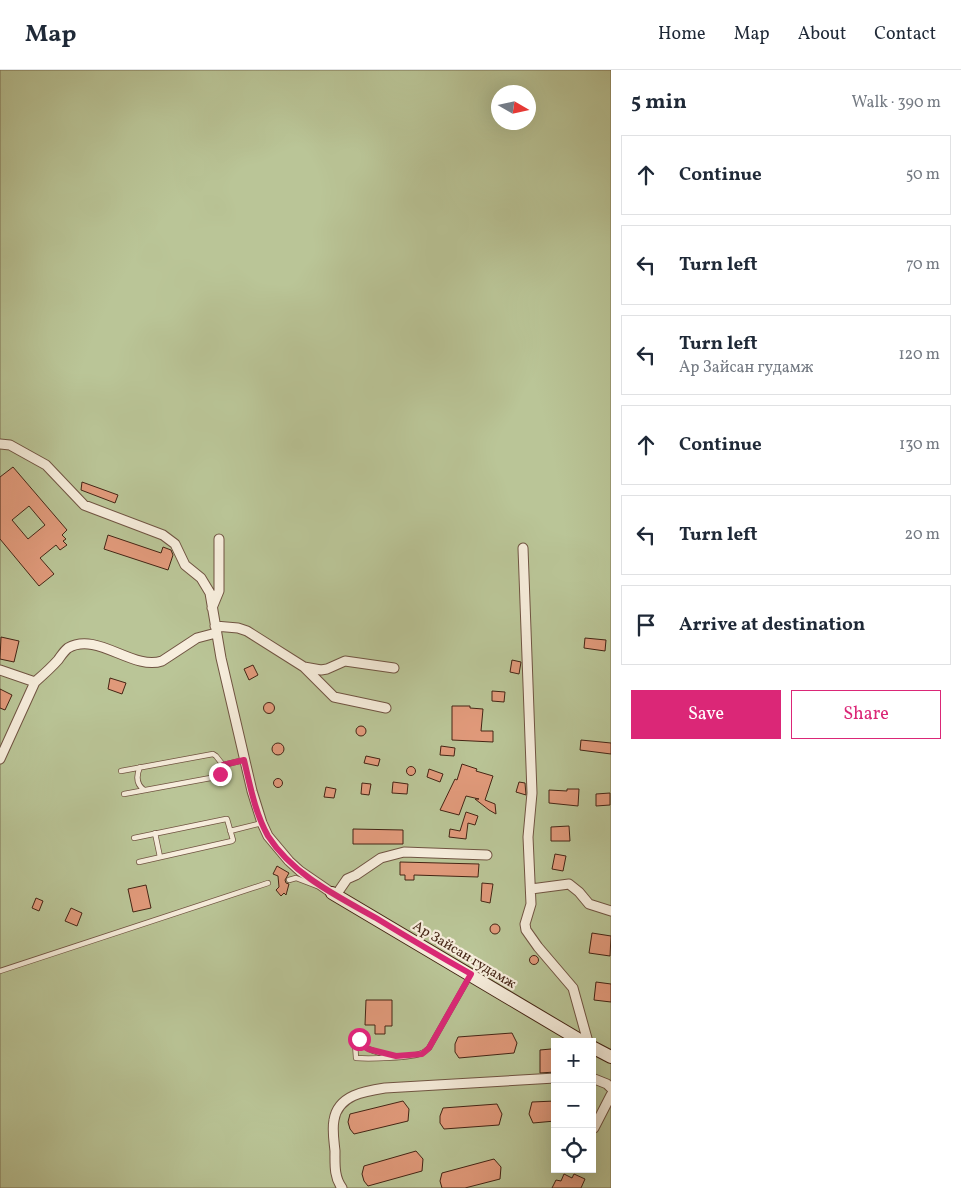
<!DOCTYPE html>
<meta charset="utf-8">
<style>
:root{--surface:#fff;--page:#f6f6f7;--text:#1f2937;--muted:#747a83;--line:#e0e1e3;--accent:#db2777}
body{margin:0;font-family:Vollkorn,serif;background:var(--page);color:var(--text)}
.controls{position:absolute;right:15px;bottom:15px;display:grid;overflow:hidden;border-radius:0px;box-shadow:0 5px 20px #0002}
.controls button{width:45px;height:45px;display:grid;place-items:center;padding:0;border:0;border-bottom:1px solid var(--line);background:var(--surface);color:var(--text);font:25px sans-serif}
.compass{position:absolute;left:491px;top:15px;width:45px;height:45px;border-radius:50%;background:var(--surface);box-shadow:0 5px 20px #0002;rotate:99deg}
.stop{position:absolute;width:15px;height:15px;margin:-11px;border:4px solid #db2777;border-radius:50%;background:#fff}
.stop.end{background:#db2777;border-color:#fff;box-shadow:0 1px 5px #0008}
.list{margin:0;padding:0;list-style:none}
h2{display:flex;justify-content:space-between;align-items:center;height:65px;margin:0;padding:0 20px;font-size:21px}
h2 small{font-size:16px;font-weight:400;color:var(--muted)}
.list li{display:grid;grid-template-columns:32px 1fr auto;gap:15px;align-items:center;box-sizing:border-box;height:80px;margin:0 10px 10px;padding:0 10px;border:1px solid var(--line);border-radius:0px}
.list b{display:block;font-size:19px;white-space:nowrap}
.list p{margin:0;font-size:16px;white-space:nowrap;color:var(--muted)}
.list em{font-size:16px;font-style:normal;color:var(--muted)}
.actions{display:flex;gap:10px;padding:15px 20px}
.actions a{flex:1;padding:11px 0;border:1px solid var(--accent);border-radius:0px;text-align:center;font-size:18px;color:var(--accent)}
.actions .main{background:var(--accent);color:#fff}
.icon{flex:none;width:28px;height:28px;fill:none;stroke:currentColor;stroke-width:2;stroke-linecap:round;stroke-linejoin:round}
.map{position:relative;flex:none;width:611px;height:1118px;overflow:hidden}
header{display:flex;align-items:center;gap:30px;box-sizing:border-box;height:70px;padding:0 25px;background:var(--surface);border-bottom:1px solid var(--line)}
header strong{font-size:24px}
nav{display:flex;gap:28px;margin-inline-start:auto;font-size:18px}
main{display:flex}
aside{flex:1;background:var(--surface)}
.map>svg:first-child{display:block}
.green{fill:#bac597;stroke:#7f7456;fill-rule:evenodd}
.building{fill:#e19a7b;stroke:#442414;fill-rule:evenodd}
.lines{fill:none;stroke-linecap:round;stroke-linejoin:round}
.lane-casing{stroke:#705442;stroke-width:6}
.street-casing{stroke:#705442;stroke-width:11}
.secondary-casing{stroke:#442414;stroke-width:14}
.lane{stroke:#f7eedd;stroke-width:4.5}
.street{stroke:#f7eedd;stroke-width:9}
.secondary{stroke:#f7eedd;stroke-width:12}
.route{stroke:#db2777;stroke-width:6}
.labels{text-anchor:middle;stroke-width:4.5;stroke-linejoin:round;paint-order:stroke}
.street-label{font-size:14px;fill:#442414;stroke:#f7eedd}
</style>
<header>
<strong>Map</strong>
<nav><a>Home</a><a>Map</a><a>About</a><a>Contact</a></nav>
</header>
<main>
<div class="map">
<svg width="611" height="1118" viewBox="0 0 611 1118">
<rect width="100%" height="100%" fill="#f2e5ca"/>
<filter id="stains"><feTurbulence type="fractalNoise" baseFrequency=".004" numOctaves="4"/><feColorMatrix values="0 0 0 0 .2 0 0 0 0 .09 0 0 0 0 .02 0 0 0 .5 -.17"/></filter>
<radialGradient id="worn" r=".72"><stop offset=".6" stop-color="#630" stop-opacity="0"/><stop offset="1" stop-color="#630" stop-opacity=".3"/></radialGradient>
<path class="green" d="M0,0H611V1118H0ZM498,22H528V52H498ZM555,972H592V1099H555Z"/>
<path class="building" d="M13,397L67,460L62,465L66,469L63,471L67,475L60,480L56,475L40,488L54,504L39,516L0,469V407ZM29,436L45,455L28,469L12,450Z
M82,412L118,425L115,433L81,420Z
M108,465L161,483L163,477L171,480L173,485L168,500L104,479Z
M1,567L19,571L14,592L0,589Z
M585,568L606,570L605,581L584,578Z
M512,590L521,592L519,604L510,602Z
M253,595L258,605L249,610L244,599Z
M110,608L126,613L122,624L108,619Z
M0,619L12,625L5,640L0,638Z
M492,621L505,622L504,632L492,631Z
M263.5 638a5.5 5.5 0 1 1 11 0a5.5 5.5 0 1 1-11 0Z
M452,636H470V638L483,639L481,661H493V672L452,670Z
M356 661a5 5 0 1 1 10 0a5 5 0 1 1-10 0Z
M581,670L611,673V684L580,680Z
M272 679a6 6 0 1 1 12 0a6 6 0 1 1-12 0Z
M441,676L455,678L454,686L440,685Z
M366,686L380,689L378,696L364,693Z
M462,694L477,699L476,701L493,706L485,730L495,734L496,744L489,740L475,729H479L466,726L459,745L440,740L455,709L457,710Z
M406.5 701a4.5 4.5 0 1 1 9 0a4.5 4.5 0 1 1-9 0Z
M429,699L443,704L440,712L427,707Z
M273.5 713a4.5 4.5 0 1 1 9 0a4.5 4.5 0 1 1-9 0Z
M393,712L408,714L407,724L392,723Z
M519,712L525,713L526,725L516,722Z
M362,713L371,714L369,725L361,724Z
M326,717L336,719L334,728L324,727Z
M567,719H579L578,736L549,733V720L567,721Z
M610,723V735L596,736V724Z
M466,742L478,746L475,755L468,753L466,769L449,767L450,759L460,761Z
M569,756L570,771H551V757Z
M353,759L403,760V774H353Z
M555,784L566,786L563,801L552,799Z
M400,792L479,794L478,807L414,805V810H405V805H400Z
M277,796L289,803L285,810L286,813L289,814L286,825L284,823L281,826L276,820L279,817L278,806L273,804Z
M482,813L493,814L490,833L481,831Z
M146,815L151,838L133,842L128,819Z
M36,828L43,831L39,841L32,838Z
M71,838L82,843L77,856L65,851Z
M490 859a5 5 0 1 1 10 0a5 5 0 1 1-10 0Z
M592,863L611,866L610,886L589,883Z
M529.5 890a4.5 4.5 0 1 1 9 0a4.5 4.5 0 1 1-9 0Z
M596,912L611,914V932L594,930Z
M366,930H392V956H385V964H375V955H365Z
M512,963L517,973L514,983L459,988L455,982V974L458,967Z
M551,979L555,983V1002L540,1003V980Z
M403,1031L409,1039L408,1051L354,1064L350,1059L348,1052L350,1044Z
M555,1031V1051L533,1053L529,1044L532,1032Z
M497,1034L502,1044L499,1055L444,1059L440,1053V1046L443,1038Z
M416,1081L423,1089L422,1101L368,1116L364,1111L362,1104L364,1096Z
M494,1089L501,1097L500,1109L465,1118H442L440,1111L442,1103Z
M564,1104L572,1108L574,1104L585,1109L581,1118H552L556,1110L561,1111Z"/>
<g class="lines">
<g class="lane-casing">
<path id="lane" d="M223,695L244,690
M140,697C136,706 136,714 144,720
M121,701L213,684L216,686L223,695
M124,724L216,707L220,704L223,695
M230,761L262,753
M155,763L160,787
M134,768L226,749H227L233,770L232,771L139,792
M289,810L296,808L317,816
M0,901L268,813
M396,987C384,983 364,982 359,969L355,973L356,988C368,989 412,988 422,983C425,982 427,980 429,978L470,906"/>
</g>
<g class="street-casing">
<path id="street" d="M0,374L10,375L46,395L84,435L163,465L175,474L185,495L201,508L210,523L221,588L252,721L262,753L268,766L289,791L300,801L332,823
M523,478L532,723L528,767L531,834L525,854L526,860L538,877L573,918L588,972
M212,538L219,521V469
M215,556L238,558L247,561L304,597L334,627L386,638
M304,597L321,600L327,599L345,591L394,598
M0,600L35,612C43,605 51,598 58,590C61,586 64,581 68,578C97,561 133,601 162,591L197,568L216,563
M0,689L35,612
M531,819L569,814L579,822L589,834L611,841
M336,825L347,809L356,805L381,788L404,782L487,785
M592,1008L607,1014L611,1018
M594,1058L611,1025
M342,1118C334,1107 335,1095 335,1081C334,1071 332,1060 334,1050C338,1025 365,1021 385,1018L555,1008"/>
</g>
<g class="secondary-casing">
<path id="secondary" d="M332,823L583,972
M592,977L611,987"/>
</g>
<use href="#lane" class="lane"/>
<use href="#street" class="street"/>
<use href="#secondary" class="secondary"/>
</g>
<g class="lines">
<path class="route" d="M220,704L223,695L244,690C250,715 255,743 268,766C293,805 337,826 376,848C407,867 439,886 471,904L429,978L422,984L396,986L368,979L361,975L359,969"/>
</g>
<g class="labels">
<g class="street-label">
<text transform="translate(465 884) rotate(31)" y="5">Ар Зайсан гудамж</text>
</g>
</g>
<rect width="100%" height="100%" filter="url(#stains)"/>
<rect width="100%" height="100%" fill="url(#worn)"/>
</svg>
<div class="controls">
<button>+</button>
<button>−</button>
<button><svg class="icon" aria-label="locate" viewBox="0 0 24 24"><circle cx="12" cy="12" r="6"/><path d="M12 2v4M12 18v4M2 12h4M18 12h4"/></svg></button>
</div>
<svg class="compass" viewBox="-18 -18 36 36"><path d="M0-13l5 13h-10z" fill="#e53935"/><path d="M0 13l5-13h-10z" fill="#747a83"/></svg>
<div class="stop" style="left:359px;top:969px"></div>
<div class="stop end" style="left:220px;top:704px"></div>
</div>
<aside>
<h2>5 min<small>Walk · 390 m</small></h2>
<ul class="list">
<li><svg class="icon" aria-label="ahead" viewBox="0 0 24 24"><path d="M12 20V5M6 11l6-6 6 6"/></svg><div><b>Continue</b></div><em>50 m</em></li>
<li><svg class="icon" aria-label="left" viewBox="0 0 24 24"><path d="M17 20v-9H6M10 6l-5 5 5 5"/></svg><div><b>Turn left</b></div><em>70 m</em></li>
<li><svg class="icon" aria-label="left" viewBox="0 0 24 24"><path d="M17 20v-9H6M10 6l-5 5 5 5"/></svg><div><b>Turn left</b><p>Ар Зайсан гудамж</p></div><em>120 m</em></li>
<li><svg class="icon" aria-label="ahead" viewBox="0 0 24 24"><path d="M12 20V5M6 11l6-6 6 6"/></svg><div><b>Continue</b></div><em>130 m</em></li>
<li><svg class="icon" aria-label="left" viewBox="0 0 24 24"><path d="M17 20v-9H6M10 6l-5 5 5 5"/></svg><div><b>Turn left</b></div><em>20 m</em></li>
<li><svg class="icon" aria-label="arrive" viewBox="0 0 24 24"><path d="M6 21V4h12l-3 4 3 4H6"/></svg><div><b>Arrive at destination</b></div></li>
</ul>
<div class="actions"><a class="main">Save</a><a>Share</a></div>
</aside>
</main>
